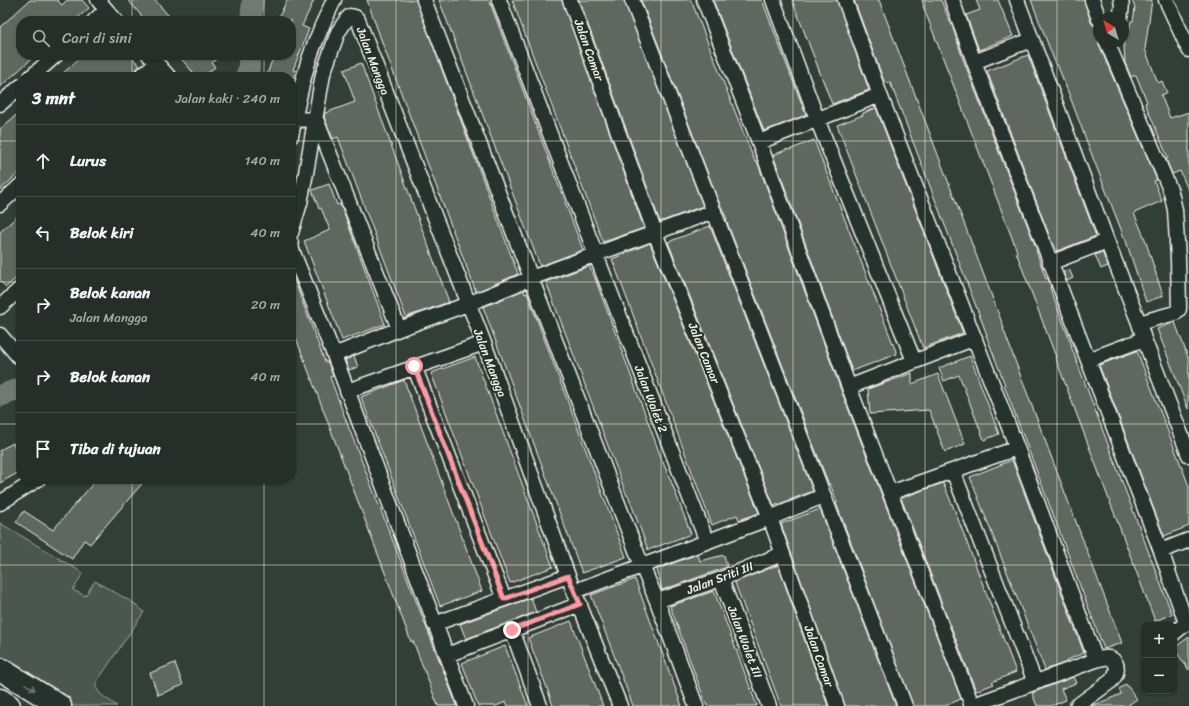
<!DOCTYPE html>
<html lang="id">
<meta charset="utf-8">
<style>
:root{--surface:#262e2a;--page:#2e3632;--text:#f1f3f6;--muted:#a4a8a8;--line:#424a47}
body{margin:0;font-family:Sriracha,sans-serif;background:var(--page);color:var(--text)}
.controls{position:absolute;right:12px;bottom:12px;display:grid;overflow:hidden;border-radius:8px;box-shadow:0 1px 3px #0004}
.controls button{width:36px;height:36px;display:grid;place-items:center;padding:0;border:0;border-bottom:1px solid var(--line);background:var(--surface);color:var(--text);font:20px sans-serif}
.compass{position:absolute;left:1093px;top:12px;width:36px;height:36px;border-radius:50%;background:var(--surface);box-shadow:0 1px 3px #0004;rotate:322deg}
.stop{position:absolute;width:12px;height:12px;margin:-9px;border:3px solid #ff9aa2;border-radius:50%;background:#fff}
.stop.end{background:#ff9aa2;border-color:#fff;box-shadow:0 1px 4px #0008}
.list{margin:0;padding:0;list-style:none}
h2{display:flex;justify-content:space-between;align-items:center;height:52px;margin:0;padding:0 16px;font-size:17px}
h2 small{font-size:13px;font-weight:400;color:var(--muted)}
.list li{display:grid;grid-template-columns:26px 1fr auto;gap:12px;align-items:center;box-sizing:border-box;height:72px;padding:0 16px;border-top:1px solid var(--line)}
.list b{display:block;font-size:15px;white-space:nowrap}
.list p{margin:0;font-size:13px;white-space:nowrap;color:var(--muted)}
.list em{font-size:13px;font-style:normal;color:var(--muted)}
.icon{flex:none;width:22px;height:22px;fill:none;stroke:currentColor;stroke-width:2;stroke-linecap:round;stroke-linejoin:round}
.map{position:relative;flex:none;width:1189px;height:706px;overflow:hidden}
.search{position:absolute;background:var(--surface);box-shadow:0 1px 3px #0004;left:16px;top:16px;width:280px;height:44px;display:flex;align-items:center;gap:10px;box-sizing:border-box;padding:0 14px;border-radius:16px;color:var(--muted);font-size:15px}
.panel{position:absolute;background:var(--surface);box-shadow:0 1px 3px #0004;left:16px;top:72px;width:280px;height:412px;border-radius:16px}
.map>svg:first-child{display:block}
.green{fill:#4c564f;stroke:#a0a49c}
.lines{fill:none;stroke-linecap:round;stroke-linejoin:round}
.river{stroke:#727972;stroke-width:22}
.building{fill:#5f6861;stroke:#f4f1e8}
.minor-casing{stroke:#f4f1e8;stroke-width:17}
.motorway-casing{stroke:#f4f1e8;stroke-width:25}
.minor{stroke:#26332d;stroke-width:14}
.motorway{stroke:#26332d;stroke-width:22}
.oneway{stroke:#6e766e}
.route{stroke:#ff9aa2;stroke-width:5}
.grid{fill:none;stroke:#f4f1e8;stroke-width:1;stroke-opacity:0.55}
.labels{text-anchor:middle;stroke-width:4;stroke-linejoin:round;paint-order:stroke}
.street-label{font-size:12px;fill:#f4f1e8;stroke:#26332d}
</style>
<div class="map">
<svg width="1189" height="706" viewBox="0 0 1189 706">
<rect width="100%" height="100%" fill="#323e38"/>
<filter id="ink" filterUnits="userSpaceOnUse"><feTurbulence type="fractalNoise" baseFrequency=".025" numOctaves="2"/><feDisplacementMap in="SourceGraphic" scale="8" xChannelSelector="R" yChannelSelector="G"/><feConvolveMatrix kernelMatrix="1 2 1 2 8 2 1 2 1" color-interpolation-filters="sRGB"/></filter>
<g filter="url(#ink)">
<path class="green" d="M0,523L83,573L73,590L85,596L95,581L135,604L144,612L96,683C94,693 110,700 117,706H60L0,669Z"/>
<g class="lines">
<path class="river" d="M251,21L253,0
M246,77L249,68V55
M0,396L21,388"/>
</g>
<path class="building" d="M30,0H57L62,5L67,0H82L89,8L74,21H21V55H36L0,87V27Z
M128,0H155L173,21H146Z
M287,0H314L302,26L309,29L293,70L297,71L295,77H266L274,55H291V21H277Z
M367,0H416L518,274L476,292L383,45Z
M439,0H489L583,250L540,266Z
M512,0H562L644,228L603,242Z
M579,0H624L703,206L660,222Z
M641,0H691L755,162L757,161L841,390L961,699L945,706H913L836,503L837,502L830,484L829,485L726,220L727,219L718,200Z
M713,0H762L806,115L764,131Z
M792,0H837L869,90L832,104Z
M854,0H879L1004,328H1003L1021,377L1122,643L1104,649L1004,385H1005L986,335H987L890,82L885,84Z
M922,0H941L950,22H951L963,59L1037,250H1036L1046,279L1048,278L1051,287H1050L1052,294L1072,346H1071L1172,614L1155,621L1055,357H1056L1016,252L1017,251L923,6H924Z
M976,0H998L1013,36L979,50L966,15L980,10Z
M1031,0H1084L1091,22L1093,25L1097,27L1099,31V45L1157,180L1154,181L1162,201L1134,213L1145,239L1163,296L1146,302L1125,238H1124L1122,232L1093,158L1070,97L1057,64L1056,65Z
M1132,0H1152L1145,49L1158,83L1162,81L1167,93L1161,95L1170,118L1189,112V192L1180,171L1172,174L1166,159L1168,158L1145,103L1147,102L1136,75L1131,77L1125,63L1123,31H1129L1131,21H1133L1135,8Z
M83,55H130L140,66L127,77H59Z
M178,55H221L212,63L215,67L203,77H197Z
M1028,55L1096,236L1057,251L1053,243H1052L987,71Z
M361,63L449,302L406,317L338,137L333,139L324,117L325,113L355,102L344,70Z
M876,108L963,333L923,348L837,125L863,115V113Z
M21,111V171L0,190V129Z
M814,140L897,354L852,371L773,155L788,149L789,150Z
M329,184L337,205L340,204L344,213L385,324L342,340L304,241L330,230L321,208L319,209L312,190Z
M21,213V274L6,287L0,281V232Z
M710,226L813,491L774,506L668,242Z
M650,243L759,513L739,520L737,515L712,525L612,259Z
M1102,252L1108,266L1101,269L1095,255Z
M589,266L595,278L662,460L671,481L691,534L648,550L628,495L627,496L546,282Z
M1069,269L1073,278L1067,281L1063,272Z
M291,274H292L325,362H328L333,376L330,377L347,423L457,706H438L413,641L411,642L404,623L291,325Z
M524,290L525,294L527,293L626,557L582,573L483,307Z
M1175,322L1189,360L1188,409L1157,329Z
M1137,351L1189,486V526L1164,536L1099,365Z
M354,356L358,367L349,370L345,360Z
M970,356L999,434L984,440L959,375L944,381L939,368Z
M475,357L553,567L510,583L431,373Z
M912,373V384L938,374L965,444L945,452L929,410L870,414L868,389Z
M404,380L482,591L440,606L361,397Z
M13,443L21,458V471L0,483V450Z
M1012,460L1084,653L1067,660V662L1045,670L970,477Z
M97,479H146L90,544L84,540L72,559L16,522L24,511L53,530Z
M943,483L955,511L1016,672L992,682L994,684L976,691L901,498Z
M820,509L896,706H845L781,524Z
M698,554L700,561L724,555L727,567L662,590L657,569Z
M778,565L828,706H781L736,586L735,582Z
M635,579L653,628L682,706H633L618,666L591,595Z
M714,591L731,636L757,706H707L695,674L670,606Z
M531,598L536,612L466,639L460,624Z
M571,621L590,671L603,706H553L547,688L528,638Z
M1189,637V670L1174,649V648Z
M505,646L528,706H508L506,702L496,706H478L462,663Z
M175,663L183,685L158,695L150,673Z
M1073,677L1076,683L1061,689L1066,700L1051,706H1037L1032,693Z
M1126,684L1137,699L1127,706H1092L1121,694L1119,689Z"/>
<g class="lines">
<g class="minor-casing">
<path id="minor" d="M98,0L116,21
M424,0L642,566L657,601L696,706
M499,0L596,255L707,542
M570,0L655,233L770,518L837,706
M632,0L905,706
M704,0L759,142L849,387L972,705
M773,0L817,119L914,361
M845,0L880,95L1017,448L1096,660
M952,0L974,62L1161,551L1186,623
M1017,0L1107,241L1139,323L1144,339L1189,455
M1092,0L1099,19
M1166,0L1189,50
M1120,18C1121,12 1123,6 1121,0
M94,21L106,10
M1107,42L1171,192L1175,210L1178,259L1179,309L1175,313L1139,323
M149,55L169,77
M974,62L1031,40
M31,77L56,55
M140,77L156,63
M0,104L21,86
M294,120L316,119L399,329
M291,136C297,107 302,77 313,48C319,32 326,16 334,0
M759,142L880,95
M0,204L21,185
M291,233L300,203L306,173L323,74L338,32L347,19L350,16L355,17L358,20L484,343L568,576L620,706
M291,243L292,250L334,355L466,706
M1050,263L1107,241
M0,307L21,288
M0,335L18,356
M334,355L399,329L468,304L531,278L714,211
M1088,360L1144,339
M414,366L504,599
M849,387L975,338
M347,391L484,343
M953,471L1035,682
M890,493L1017,448
M0,503L38,479
M1161,551L1189,540
M721,579L769,706
M575,591L770,518L823,496
M657,601L721,579L782,554
M434,624L568,576
M512,630L540,706
M1174,633L1189,621
M447,655L580,604
M971,706L1096,660C1100,659 1105,657 1109,658C1121,662 1117,675 1111,681L1077,706"/>
</g>
<g class="motorway-casing">
<path id="motorway" d="M0,669L60,706
M0,700L9,706"/>
</g>
<use href="#minor" class="minor"/>
<use href="#motorway" class="motorway"/>
</g>
<defs><path id="oneway-shaft" d="M-6 0H5M1.5-3L5.5 0L1.5 3" fill="none" stroke-width="1.6" stroke-linecap="round" stroke-linejoin="round"/></defs>
<use class="oneway" href="#oneway-shaft" transform="translate(30 687) rotate(32)"/>
</g>
<g class="lines" filter="url(#ink)">
<path class="route" d="M414,366L504,599L568,576L580,604L512,630"/>
</g>
<path class="grid" d="M132,0V21M264,0V21M396,0V706M528,0V706M661,0V706M793,0V706M925,0V706M1057,0V706M132,55V77M264,55V77M0,141H21M291,141H1189M0,282H21M291,282H1189M0,424H21M291,424H1189M132,479V706M264,479V706M0,565H1189"/>
<g class="labels">
<g class="street-label">
<text transform="translate(589 50) rotate(70)" y="4">Jalan Camar</text>
<text transform="translate(373 61) rotate(69)" y="4">Jalan Mangga</text>
<text transform="translate(704 353) rotate(68)" y="4">Jalan Camar</text>
<text transform="translate(490 363) rotate(69)" y="4">Jalan Mangga</text>
<text transform="translate(651 399) rotate(69)" y="4">Jalan Walet 2</text>
<text transform="translate(720 578) rotate(-21)" y="4">Jalan Sriti III</text>
<text transform="translate(745 642) rotate(69)" y="4">Jalan Walet III</text>
<text transform="translate(819 656) rotate(70)" y="4">Jalan Camar</text>
</g>
</g>
</svg>
<div class="controls">
<button>+</button>
<button>−</button>
</div>
<svg class="compass" viewBox="-18 -18 36 36"><path d="M0-13l5 13h-10z" fill="#e53935"/><path d="M0 13l5-13h-10z" fill="#a4a8a8"/></svg>
<div class="stop" style="left:414px;top:366px"></div>
<div class="stop end" style="left:512px;top:630px"></div>
<div class="search"><svg class="icon" aria-label="search" viewBox="0 0 24 24"><circle cx="10" cy="10" r="6"/><path d="M15 15l6 6"/></svg>Cari di sini</div>
<section class="panel">
<h2>3 mnt<small>Jalan kaki · 240 m</small></h2>
<ul class="list">
<li><svg class="icon" aria-label="ahead" viewBox="0 0 24 24"><path d="M12 20V5M6 11l6-6 6 6"/></svg><div><b>Lurus</b></div><em>140 m</em></li>
<li><svg class="icon" aria-label="left" viewBox="0 0 24 24"><path d="M17 20v-9H6M10 6l-5 5 5 5"/></svg><div><b>Belok kiri</b></div><em>40 m</em></li>
<li><svg class="icon" aria-label="right" viewBox="0 0 24 24"><path d="M7 20v-9h11M14 6l5 5-5 5"/></svg><div><b>Belok kanan</b><p>Jalan Mangga</p></div><em>20 m</em></li>
<li><svg class="icon" aria-label="right" viewBox="0 0 24 24"><path d="M7 20v-9h11M14 6l5 5-5 5"/></svg><div><b>Belok kanan</b></div><em>40 m</em></li>
<li><svg class="icon" aria-label="arrive" viewBox="0 0 24 24"><path d="M6 21V4h12l-3 4 3 4H6"/></svg><div><b>Tiba di tujuan</b></div></li>
</ul>
</section>
</div>
